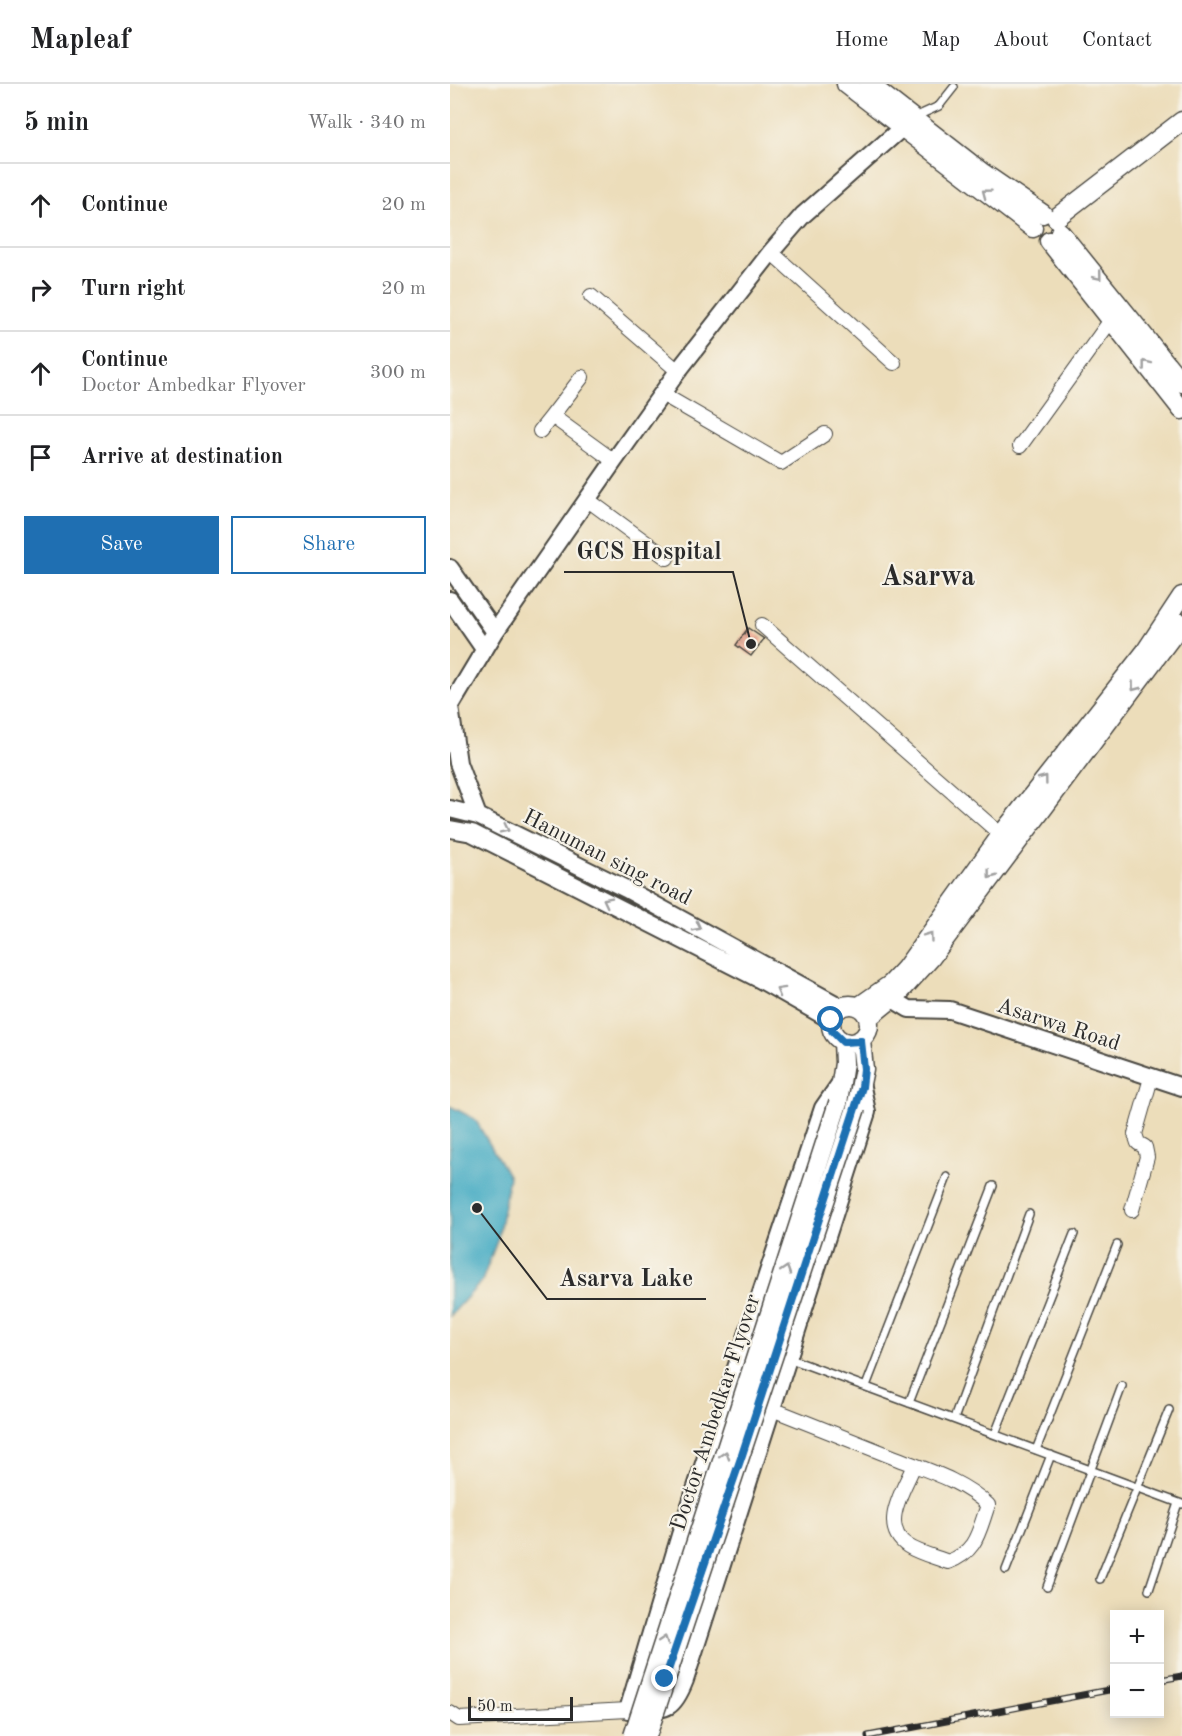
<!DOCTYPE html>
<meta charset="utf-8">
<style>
:root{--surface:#fff;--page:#f6f6f6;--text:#202124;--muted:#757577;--line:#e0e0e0;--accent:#1f6fb2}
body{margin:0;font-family:"Old Standard TT",serif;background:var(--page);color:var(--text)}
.controls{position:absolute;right:18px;bottom:18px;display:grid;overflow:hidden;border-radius:0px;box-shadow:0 3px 15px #0003}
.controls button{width:54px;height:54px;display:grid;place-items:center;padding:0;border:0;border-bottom:2px solid var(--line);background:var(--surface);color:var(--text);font:30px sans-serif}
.scale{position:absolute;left:18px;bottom:15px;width:105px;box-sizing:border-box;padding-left:6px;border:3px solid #2b2b2b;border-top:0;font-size:16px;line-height:21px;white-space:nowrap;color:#2b2b2b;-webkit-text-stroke:4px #f7f3e8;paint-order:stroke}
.stop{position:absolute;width:18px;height:18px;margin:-14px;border:4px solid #1f6fb2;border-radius:50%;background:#fff}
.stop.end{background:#1f6fb2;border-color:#fff;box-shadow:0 2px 6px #0008}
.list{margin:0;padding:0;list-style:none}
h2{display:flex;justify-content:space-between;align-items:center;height:78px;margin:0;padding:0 24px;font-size:26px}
h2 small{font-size:20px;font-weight:400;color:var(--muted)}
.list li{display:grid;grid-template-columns:39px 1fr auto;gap:18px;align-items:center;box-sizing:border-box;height:84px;padding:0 24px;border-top:2px solid var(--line)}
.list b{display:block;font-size:22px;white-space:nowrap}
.list p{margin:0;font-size:20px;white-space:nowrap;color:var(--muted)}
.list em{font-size:20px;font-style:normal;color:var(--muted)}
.actions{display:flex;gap:12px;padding:18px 24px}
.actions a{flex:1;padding:14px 0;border:2px solid var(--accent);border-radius:0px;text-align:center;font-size:21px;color:var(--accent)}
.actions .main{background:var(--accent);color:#fff}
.icon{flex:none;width:33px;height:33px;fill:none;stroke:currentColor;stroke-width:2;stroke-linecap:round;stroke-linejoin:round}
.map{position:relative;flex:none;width:732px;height:1652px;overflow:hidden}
header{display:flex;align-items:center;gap:36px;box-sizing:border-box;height:84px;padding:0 30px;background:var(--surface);border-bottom:2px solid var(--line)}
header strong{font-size:28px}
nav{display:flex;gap:33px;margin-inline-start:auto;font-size:21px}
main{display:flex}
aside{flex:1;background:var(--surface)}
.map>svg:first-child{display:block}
.water{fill:#43aac3;stroke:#376a77;stroke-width:1.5}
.building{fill:url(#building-cross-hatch)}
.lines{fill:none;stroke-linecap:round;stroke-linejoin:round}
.service-casing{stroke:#484640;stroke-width:10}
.minor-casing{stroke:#484640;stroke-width:16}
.tertiary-casing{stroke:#484640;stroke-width:20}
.secondary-casing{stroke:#484640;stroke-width:21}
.service{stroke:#fff;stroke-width:7}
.minor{stroke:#fff;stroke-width:14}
.tertiary{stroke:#fff;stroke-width:16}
.secondary{stroke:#fff;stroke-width:18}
.rail-casing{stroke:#2b2b2b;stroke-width:7}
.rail{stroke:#f7f3e8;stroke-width:4.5;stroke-dasharray:14;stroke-linecap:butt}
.secondary-bridge-casing{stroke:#484640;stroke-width:21;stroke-linecap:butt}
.secondary-bridge{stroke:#fff;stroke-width:18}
.oneway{stroke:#a0a0a0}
.route{stroke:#1f6fb2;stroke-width:8}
.labels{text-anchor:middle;stroke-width:4.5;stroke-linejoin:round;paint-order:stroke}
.street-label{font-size:22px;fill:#2b2b2b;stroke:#f7f3e8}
.district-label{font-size:28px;font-weight:bold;fill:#2b2b2b;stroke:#f7f3e8}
.leader{fill:none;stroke:#2b2b2b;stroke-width:2}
.callout-dot{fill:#2b2b2b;stroke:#f7f3e8;stroke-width:2}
.callout-label{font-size:24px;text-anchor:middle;font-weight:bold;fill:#2b2b2b;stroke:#f7f3e8;stroke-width:4.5;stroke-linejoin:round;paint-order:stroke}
</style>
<header>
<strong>Mapleaf</strong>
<nav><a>Home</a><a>Map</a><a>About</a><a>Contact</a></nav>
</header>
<main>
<aside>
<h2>5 min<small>Walk · 340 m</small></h2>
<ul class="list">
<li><svg class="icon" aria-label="ahead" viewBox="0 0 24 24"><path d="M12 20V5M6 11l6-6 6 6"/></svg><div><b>Continue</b></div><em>20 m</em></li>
<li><svg class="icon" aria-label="right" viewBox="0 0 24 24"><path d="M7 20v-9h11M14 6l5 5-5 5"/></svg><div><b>Turn right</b></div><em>20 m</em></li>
<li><svg class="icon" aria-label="ahead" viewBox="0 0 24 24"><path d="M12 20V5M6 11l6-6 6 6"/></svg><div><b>Continue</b><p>Doctor Ambedkar Flyover</p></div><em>300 m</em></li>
<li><svg class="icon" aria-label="arrive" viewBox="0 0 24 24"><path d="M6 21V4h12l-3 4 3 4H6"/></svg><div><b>Arrive at destination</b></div></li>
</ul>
<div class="actions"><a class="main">Save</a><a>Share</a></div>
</aside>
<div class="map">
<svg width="732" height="1652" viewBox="0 0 732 1652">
<defs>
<pattern id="building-cross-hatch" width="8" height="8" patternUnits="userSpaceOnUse" patternTransform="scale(1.5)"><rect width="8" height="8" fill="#f0b09a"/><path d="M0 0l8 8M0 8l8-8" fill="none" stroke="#c38f7e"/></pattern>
</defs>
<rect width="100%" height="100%" fill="#f7f3e8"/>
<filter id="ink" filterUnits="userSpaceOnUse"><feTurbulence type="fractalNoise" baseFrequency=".0167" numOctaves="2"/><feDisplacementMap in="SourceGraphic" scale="12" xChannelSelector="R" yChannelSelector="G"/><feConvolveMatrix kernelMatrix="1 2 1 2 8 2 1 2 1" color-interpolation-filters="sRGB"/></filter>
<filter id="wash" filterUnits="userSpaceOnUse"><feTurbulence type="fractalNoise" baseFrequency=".008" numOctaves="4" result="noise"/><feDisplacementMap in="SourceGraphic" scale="24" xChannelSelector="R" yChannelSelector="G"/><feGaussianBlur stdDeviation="1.35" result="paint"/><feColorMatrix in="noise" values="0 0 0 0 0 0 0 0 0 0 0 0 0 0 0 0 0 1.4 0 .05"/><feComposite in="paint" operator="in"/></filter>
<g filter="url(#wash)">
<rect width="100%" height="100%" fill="#ecddba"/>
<path class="water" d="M0,1022L25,1035L59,1093L48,1154L32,1197L0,1232Z"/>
<g id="blocks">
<path class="building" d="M298,544L314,555L301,572L286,561Z"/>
</g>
</g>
<g filter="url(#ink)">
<use href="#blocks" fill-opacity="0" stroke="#484640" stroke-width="1.5"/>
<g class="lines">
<g class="service-casing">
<path id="service" d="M465,33L489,22L504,3
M338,1274L732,1420
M416,1302L497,1093
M459,1319L543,1102
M504,1335L579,1130
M545,1350L624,1150
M586,1366L667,1161
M556,1486L601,1371
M650,1495L719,1326
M597,1503L672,1302
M699,1506L728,1419"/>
</g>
<g class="minor-casing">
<path id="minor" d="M321,168L444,279
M141,212L228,287
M132,293L102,332L164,377
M212,310L331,379L375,350
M90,347L102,332
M570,362L661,236
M138,416L217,474
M312,541L557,756
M682,1126L697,1073L695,1063L688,1059L685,1050L701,994
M322,1325C362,1341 403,1357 443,1373C476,1386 512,1396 538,1421C528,1449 527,1467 498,1478C485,1473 469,1469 458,1462C428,1442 454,1406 464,1381
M0,1629L9,1635L178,1626"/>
</g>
<g class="tertiary-casing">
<path id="tertiary" d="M0,484L45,548
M0,516L34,565
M0,623L45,548L164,377L228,287L321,168L353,131L462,35
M0,623L8,679L28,732
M0,725L28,732L176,805L391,923
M0,745L22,749L309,895L381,936
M431,908L459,925L500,926L732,1003
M391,998L373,1024L230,1451L178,1626C213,1624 221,1632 235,1596L417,1028L412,1003"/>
</g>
<g class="secondary-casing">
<path id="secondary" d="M396,0L583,144
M419,0L533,89L593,130
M606,134L732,37
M610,148L732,299
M599,157L732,326
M381 940a19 19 0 1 1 38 0a19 19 0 1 1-38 0Z
M408,923L441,900L455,885L551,751L695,568L732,512
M418,934L450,908L480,875L732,539
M388,1019L394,979L393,958
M406,1024L414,985L411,957"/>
</g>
<use href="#service" class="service"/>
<use href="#minor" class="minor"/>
<use href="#tertiary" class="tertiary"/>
<use href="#secondary" class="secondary"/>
<g class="rail-casing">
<path id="rail" d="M710,1596L732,1592
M418,1652L664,1605"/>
</g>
<use href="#rail" class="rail"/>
<g class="secondary-bridge-casing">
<path id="secondary-bridge" d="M183,1652L388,1019
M197,1652L406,1024"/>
</g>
<use href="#secondary-bridge" class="secondary-bridge"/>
</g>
<defs><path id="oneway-chevron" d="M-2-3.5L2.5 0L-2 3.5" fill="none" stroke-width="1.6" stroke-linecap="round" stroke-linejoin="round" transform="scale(1.5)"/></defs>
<g class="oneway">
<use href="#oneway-chevron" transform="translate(536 109) rotate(-143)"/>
<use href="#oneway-chevron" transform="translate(648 192) rotate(51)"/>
<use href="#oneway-chevron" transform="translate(696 280) rotate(-128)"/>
<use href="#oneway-chevron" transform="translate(685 603) rotate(127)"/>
<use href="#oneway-chevron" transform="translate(594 695) rotate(-53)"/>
<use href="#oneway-chevron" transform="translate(55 745) rotate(26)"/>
<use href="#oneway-chevron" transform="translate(541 791) rotate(127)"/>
<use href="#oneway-chevron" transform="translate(157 817) rotate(-153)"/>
<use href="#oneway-chevron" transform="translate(247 843) rotate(28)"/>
<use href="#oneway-chevron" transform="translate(479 852) rotate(-54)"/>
<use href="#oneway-chevron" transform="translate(330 907) rotate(-151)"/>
<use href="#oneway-chevron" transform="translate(336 1186) rotate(-72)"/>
<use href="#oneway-chevron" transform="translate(275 1371) rotate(-72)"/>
<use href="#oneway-chevron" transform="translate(214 1556) rotate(-72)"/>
</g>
</g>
<g class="lines" filter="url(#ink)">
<path class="route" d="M215,1595L292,1371L412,1003L414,985L411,957L393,958L382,947L381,936"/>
</g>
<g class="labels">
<g class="street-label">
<text transform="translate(158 772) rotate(27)" y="8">Hanuman sing road</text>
<text transform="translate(609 939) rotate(18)" y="8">Asarwa Road</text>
<text transform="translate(264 1328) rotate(-72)" y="8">Doctor Ambedkar Flyover</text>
</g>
<g class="district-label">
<text x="478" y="501">Asarwa</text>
</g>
</g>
<path class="leader" d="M301 560L283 488H114M27 1124L97 1215H256"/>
<g class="callout-dot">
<circle cx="301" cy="560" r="6"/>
<circle cx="27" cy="1124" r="6"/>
</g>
<g class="callout-label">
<text x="199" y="475">GCS Hospital</text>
<text x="176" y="1202">Asarva Lake</text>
</g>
</svg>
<div class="controls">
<button>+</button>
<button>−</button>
</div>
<div class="scale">50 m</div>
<div class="stop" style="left:381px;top:936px"></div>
<div class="stop end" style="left:215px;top:1595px"></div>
</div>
</main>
